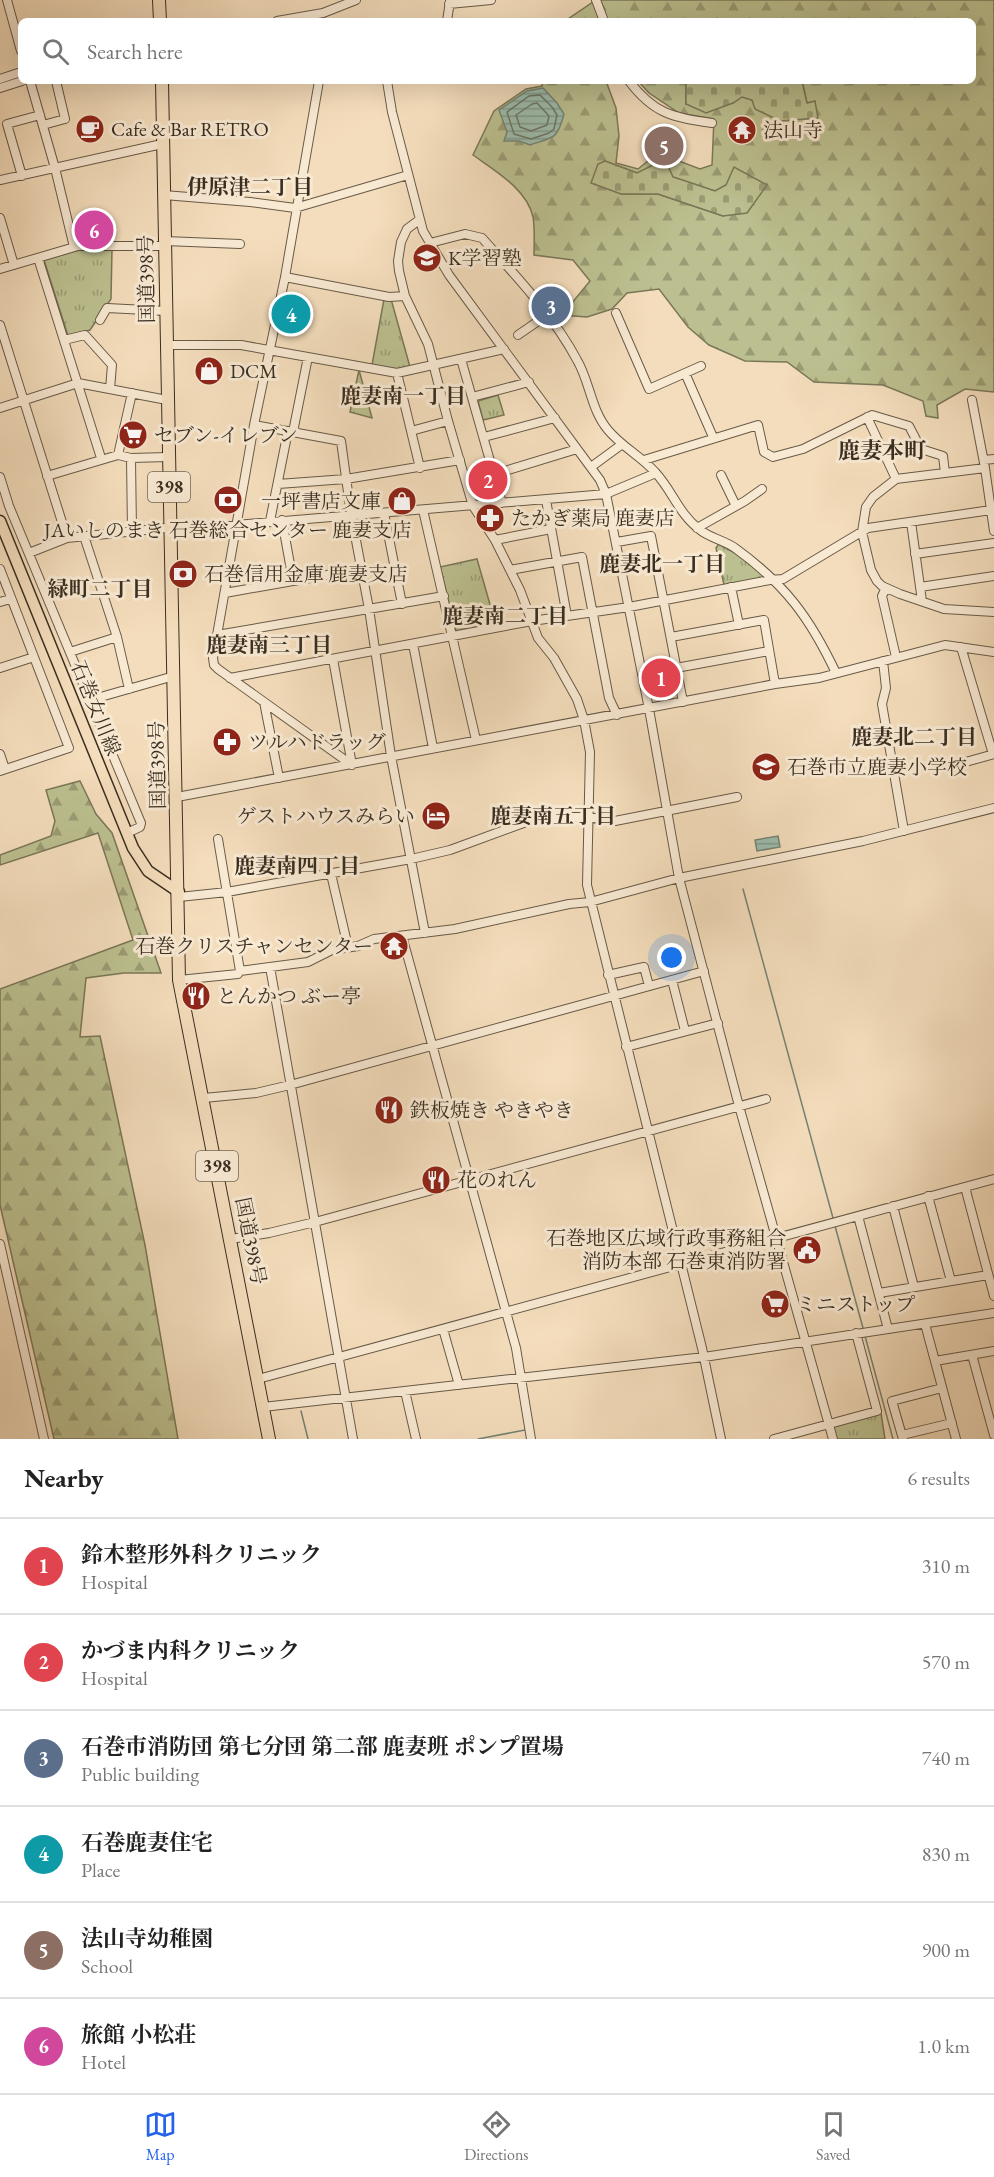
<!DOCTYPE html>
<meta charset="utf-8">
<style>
:root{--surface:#fff;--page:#f2f2f2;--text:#222;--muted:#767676;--line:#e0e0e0;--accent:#2563eb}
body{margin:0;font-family:"EB Garamond","Noto Serif JP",serif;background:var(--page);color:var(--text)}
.you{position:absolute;left:672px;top:958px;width:21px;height:21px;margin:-15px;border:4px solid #fff;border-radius:50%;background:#1a73e8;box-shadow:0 0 0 9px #1a73e833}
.badge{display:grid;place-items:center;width:39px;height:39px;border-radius:50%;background:var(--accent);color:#fff;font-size:20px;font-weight:700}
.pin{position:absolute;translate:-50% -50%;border:3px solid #fff;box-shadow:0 2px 6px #0006}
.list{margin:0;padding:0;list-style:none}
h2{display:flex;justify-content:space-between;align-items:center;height:78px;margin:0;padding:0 24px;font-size:26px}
h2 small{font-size:20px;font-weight:400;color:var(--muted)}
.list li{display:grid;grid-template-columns:39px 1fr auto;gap:18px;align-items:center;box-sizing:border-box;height:96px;padding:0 24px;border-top:2px solid var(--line)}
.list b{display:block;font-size:22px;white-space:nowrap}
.list p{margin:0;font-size:20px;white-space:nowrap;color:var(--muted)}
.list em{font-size:20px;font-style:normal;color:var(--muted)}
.icon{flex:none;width:33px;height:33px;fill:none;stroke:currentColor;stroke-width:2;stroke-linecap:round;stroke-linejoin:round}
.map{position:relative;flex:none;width:994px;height:1439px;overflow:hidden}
.search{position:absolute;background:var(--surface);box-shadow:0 6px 24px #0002;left:18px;right:18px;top:18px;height:66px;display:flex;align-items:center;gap:15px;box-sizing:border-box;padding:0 21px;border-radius:9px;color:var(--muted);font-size:22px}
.sheet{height:654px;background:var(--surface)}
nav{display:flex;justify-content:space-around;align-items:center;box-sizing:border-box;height:84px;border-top:2px solid var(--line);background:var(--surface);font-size:16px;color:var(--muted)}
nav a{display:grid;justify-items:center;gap:3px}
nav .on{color:var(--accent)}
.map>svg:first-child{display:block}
.forest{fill:url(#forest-firs);stroke:#7a7758;stroke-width:1.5;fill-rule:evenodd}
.cemetery{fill:url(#cemetery-stones);stroke:#7a7758;stroke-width:1.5}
.park{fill:url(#park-tufts);stroke:#7a7758;stroke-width:1.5}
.water{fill:url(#water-rules);stroke:#748374;stroke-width:1.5}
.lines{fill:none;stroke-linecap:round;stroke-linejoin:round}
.shore{stroke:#6a7566;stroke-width:1.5}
.stream{stroke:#748374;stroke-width:1.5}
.minor-casing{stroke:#685a47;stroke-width:10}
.major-casing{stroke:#392e20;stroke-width:13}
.highway-casing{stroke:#392e20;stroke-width:14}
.minor{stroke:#f8e9d3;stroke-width:8}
.major{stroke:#f4ddbc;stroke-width:10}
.highway{stroke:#f4ddbc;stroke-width:12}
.labels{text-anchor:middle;stroke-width:6;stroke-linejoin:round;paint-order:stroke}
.shield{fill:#f8e9d3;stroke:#726656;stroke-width:1.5}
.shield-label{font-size:18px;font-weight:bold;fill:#392e20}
.poi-label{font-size:20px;fill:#392e20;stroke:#f8e9d3;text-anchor:start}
.street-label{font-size:20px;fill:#392e20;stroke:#f8e9d3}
.neighbourhood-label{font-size:21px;font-weight:bold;fill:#392e20;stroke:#f8e9d3}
.quarter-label{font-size:22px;font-weight:bold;fill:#392e20;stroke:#f8e9d3}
</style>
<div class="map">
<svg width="994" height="1439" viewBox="0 0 994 1439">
<defs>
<pattern id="forest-firs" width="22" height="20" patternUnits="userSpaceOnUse" patternTransform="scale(1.5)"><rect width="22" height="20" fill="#bcc090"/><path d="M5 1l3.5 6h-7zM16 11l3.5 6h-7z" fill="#9a9c75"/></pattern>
<pattern id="cemetery-stones" width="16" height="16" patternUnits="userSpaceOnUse" patternTransform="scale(1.5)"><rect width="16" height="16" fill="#bcc090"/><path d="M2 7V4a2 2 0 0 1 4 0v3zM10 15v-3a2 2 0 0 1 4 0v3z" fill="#9a9c75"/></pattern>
<pattern id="park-tufts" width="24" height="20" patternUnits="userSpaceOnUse" patternTransform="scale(1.5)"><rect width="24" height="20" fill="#bcc090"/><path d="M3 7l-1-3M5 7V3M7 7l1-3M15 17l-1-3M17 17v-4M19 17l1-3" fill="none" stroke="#9a9c75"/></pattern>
<pattern id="water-rules" width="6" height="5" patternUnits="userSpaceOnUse" patternTransform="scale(1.5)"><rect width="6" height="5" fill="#9cbcac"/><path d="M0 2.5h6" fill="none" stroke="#80998c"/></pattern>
</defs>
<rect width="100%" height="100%" fill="#f4ddbc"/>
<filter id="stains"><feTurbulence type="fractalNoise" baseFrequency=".00333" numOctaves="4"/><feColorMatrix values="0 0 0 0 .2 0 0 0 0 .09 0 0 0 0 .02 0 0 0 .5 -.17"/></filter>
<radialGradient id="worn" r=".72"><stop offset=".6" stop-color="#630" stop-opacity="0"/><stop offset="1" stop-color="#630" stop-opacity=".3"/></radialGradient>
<path class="forest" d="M596,0H994V392L965,389L937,405L938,418L926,416L923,401L883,385L814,382L787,362L745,361L709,345L688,327L659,289L627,293L612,309L587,317L562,315L590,281L573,260L534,255C534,243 535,229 533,217C527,189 495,171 473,155L494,111L526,89L542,86L543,81H606L616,108L619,136L616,163L638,169L658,153L700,169L712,165L714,119L679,113L649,93L638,81H686V104L733,103L742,96L752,100L780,121L815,102L807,103L802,81H973V21H565ZM605,161L637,173L673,177L715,191L726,185L723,216L658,194H621Z
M80,781L96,814L112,833L161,973H124L86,978L80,1037L100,1036L145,1245L178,1439H54L0,1205V989L133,940L98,833L0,865V855L51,836L55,821L46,790Z"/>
<path class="cemetery" d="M686,81H802L807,103L815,101L818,118L780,121L755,109L752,100L742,97L733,103L706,113L686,104Z
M665,159L673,177L715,191L726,185L734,167L767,185L747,213L723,216L658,194H621L591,183L598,164L605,161L637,173Z"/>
<path class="park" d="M85,248L112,249L111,299L90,330L68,336L44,260Z
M384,299H391L410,367L397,370L372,365Z
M359,370L372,418L350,412Z
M498,395L504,415L483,420L478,401Z
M719,544L742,557L768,577L724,585L716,548Z
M477,559L495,622L456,631L440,567Z
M881,1413L885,1439H836L833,1427Z"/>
<path class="water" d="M543,88L557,103L564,114C557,140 554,137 530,145L519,141H504L507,132L499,110L527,91Z
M778,836L780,847L757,851L755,840Z"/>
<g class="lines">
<path class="shore" d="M540,95L552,107L557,115L554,129L549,133L531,139L514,134L507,112L529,96Z
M537,103L549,116L547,125L531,131L520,127L516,115L532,104Z"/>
<path class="stream" d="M743,889L833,1218
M835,1226L863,1328
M865,1336L893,1439
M301,1411L308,1439
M478,1439L525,1430"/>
<g class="minor-casing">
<path id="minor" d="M7,0L21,51
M596,0L604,21
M449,4L491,0
M277,21L323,13L356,0
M447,21L450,1
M0,79L21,72
M30,81L55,168L74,247
M319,81L285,277L254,425L213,658L214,665L218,669L352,765
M387,81L392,112L423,231L449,275L600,480L606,494L649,709L679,878L739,1106L833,1439
M629,81C654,114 672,117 712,123
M0,88L22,81
M43,125L65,119L56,81
M22,176L7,124L40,115
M0,180L162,144
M164,195L250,202L295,208L408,175
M0,218L14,265
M419,220L407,229L401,242L398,261L399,271L405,296L428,344L448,421L473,506L495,540L520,590L538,638L554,658L577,699L584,720L590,752L587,885L702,1348L721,1439
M165,241L240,244
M430,243L465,234L482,238C516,276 553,315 577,360C590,382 591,410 608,430C622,447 641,456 655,472C672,490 679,514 699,529C709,538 724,540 735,548C785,584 810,618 836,673
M38,258L101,458
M0,269L78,246H165
M285,277L389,297L405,296
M616,313L649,389L701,366
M100,320L107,308L166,311
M0,325L67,538
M518,335L547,315
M64,340L85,335L112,365L110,389
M166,345H241L397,373L504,349
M461,359L502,503
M397,373L420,468
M685,373L713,437
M472,397L529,382
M972,400L985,468L994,531
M0,408L78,383L167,400
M867,417L896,479
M254,425L341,441L351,514L369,609L391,756L425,933
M411,431L448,421
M293,432L308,357
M484,437L555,418
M118,455L132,393
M131,458L132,531
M644,460L758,425L764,452L773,457L803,449L872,415L909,426L921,449L943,456L945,473
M984,460L994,459
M591,467L621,445
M985,468L896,479L873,497L866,507L862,532L871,570L877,581L882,586L900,594L944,609L994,612
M495,474L577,449
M721,475L736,506
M47,476L118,455L131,458L168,457
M0,477L9,506L141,823L140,827L127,833
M278,484L346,479L460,460
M546,500L567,616
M423,510L476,740
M384,513L402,604
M282,520L293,581
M270,521L288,431
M911,522L922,601
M697,528L745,501L762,489
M84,536L117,637L129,689
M495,540L551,529
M617,542L651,536L683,702
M29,553L67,538L166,528L176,530L606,494L656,473
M915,554L994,543
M0,569L69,748L0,771
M510,570L582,557L609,698L617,715
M731,587L739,625
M920,587L994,576
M886,588L882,596L896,657
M225,593L361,569
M0,602L11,599
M217,635L444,596
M671,637L764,620L775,684
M413,644L433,748
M961,647L993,754
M70,652L117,637
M333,659L352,765
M883,661L886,688L882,704L904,831
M0,668L34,657
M676,668L769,651
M230,678L532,621L629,607L770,580L783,579L868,528L991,510
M90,700L174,676
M264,702L279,778
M0,754L5,769
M962,763L994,754
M177,797L775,684L819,678L945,645L994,652
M218,839L240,971
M331,874L348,947
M179,897L227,892L411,859L450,850L540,817H587L615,821L737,797
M402,936L516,1348L531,1439
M270,967L353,1439
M608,975L644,967L649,986
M179,980L238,974L240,971L308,962L332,950L358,946L374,939L455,929L569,904L590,902L679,878L863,841L994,808
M672,980L685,1031
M626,1047L718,1023
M204,1098L256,1093L290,1085L704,971
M965,1187L994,1296
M928,1196L951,1281
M893,1206L914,1287
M858,1216L888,1329
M231,1239L269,1233L315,1222L766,1099
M0,1244L44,1439
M879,1293L988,1275
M925,1324L956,1439
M443,1329L459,1385
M972,1355L994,1435
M935,1361L994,1351
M258,1379L994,1179
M405,1391L416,1439
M263,1407L704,1357L994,1313
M902,1435L952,1423
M774,1439L877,1411L856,1333
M903,1439L892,1401L942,1388"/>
</g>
<g class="major-casing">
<path id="major" d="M0,521L133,848L148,871L179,892"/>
</g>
<g class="highway-casing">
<path id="highway" d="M159,0L160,21
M162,81L179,980L269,1439"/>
</g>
<use href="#minor" class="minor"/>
<use href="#major" class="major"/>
<use href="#highway" class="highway"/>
</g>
<defs>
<g id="cafe-disc" transform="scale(1.5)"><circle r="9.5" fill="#8f2418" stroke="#f8e9d3"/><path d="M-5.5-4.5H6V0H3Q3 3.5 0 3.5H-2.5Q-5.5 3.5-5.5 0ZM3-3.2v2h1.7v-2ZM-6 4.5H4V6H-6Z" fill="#fff"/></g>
<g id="temple-disc" transform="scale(1.5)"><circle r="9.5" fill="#8f2418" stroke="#f8e9d3"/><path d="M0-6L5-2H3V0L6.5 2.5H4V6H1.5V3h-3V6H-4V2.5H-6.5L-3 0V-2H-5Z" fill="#fff"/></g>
<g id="school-disc" transform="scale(1.5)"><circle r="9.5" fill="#8f2418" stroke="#f8e9d3"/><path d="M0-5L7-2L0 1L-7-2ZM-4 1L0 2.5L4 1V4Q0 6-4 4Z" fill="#fff"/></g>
<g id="shop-disc" transform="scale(1.5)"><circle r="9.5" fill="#8f2418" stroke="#f8e9d3"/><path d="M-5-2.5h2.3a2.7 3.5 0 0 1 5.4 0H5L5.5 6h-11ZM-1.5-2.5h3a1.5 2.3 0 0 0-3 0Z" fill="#fff"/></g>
<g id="supermarket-disc" transform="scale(1.5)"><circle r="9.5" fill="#8f2418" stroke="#f8e9d3"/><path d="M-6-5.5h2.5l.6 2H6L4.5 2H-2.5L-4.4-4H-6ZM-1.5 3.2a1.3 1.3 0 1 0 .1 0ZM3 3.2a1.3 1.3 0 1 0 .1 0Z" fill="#fff"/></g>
<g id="bank-disc" transform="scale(1.5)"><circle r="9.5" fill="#8f2418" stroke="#f8e9d3"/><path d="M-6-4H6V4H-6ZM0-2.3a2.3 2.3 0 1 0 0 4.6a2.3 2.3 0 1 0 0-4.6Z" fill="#fff"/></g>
<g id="pharmacy-disc" transform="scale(1.5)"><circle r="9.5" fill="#8f2418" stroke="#f8e9d3"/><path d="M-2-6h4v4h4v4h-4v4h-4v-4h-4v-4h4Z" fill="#fff"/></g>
<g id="hotel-disc" transform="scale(1.5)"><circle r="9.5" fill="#8f2418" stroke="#f8e9d3"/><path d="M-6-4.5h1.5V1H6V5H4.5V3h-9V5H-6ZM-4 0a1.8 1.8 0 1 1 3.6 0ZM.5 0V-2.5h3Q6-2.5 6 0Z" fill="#fff"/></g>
<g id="restaurant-disc" transform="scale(1.5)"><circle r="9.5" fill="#8f2418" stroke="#f8e9d3"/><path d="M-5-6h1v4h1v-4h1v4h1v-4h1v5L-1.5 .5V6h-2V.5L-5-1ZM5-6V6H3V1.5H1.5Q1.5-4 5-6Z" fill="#fff"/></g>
<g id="civic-disc" transform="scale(1.5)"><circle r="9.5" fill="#8f2418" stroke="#f8e9d3"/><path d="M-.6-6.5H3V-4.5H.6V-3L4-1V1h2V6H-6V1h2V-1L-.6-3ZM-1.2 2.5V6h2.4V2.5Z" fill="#fff"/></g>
</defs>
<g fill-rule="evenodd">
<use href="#cafe-disc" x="90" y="129"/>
<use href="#temple-disc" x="742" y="130"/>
<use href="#school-disc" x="427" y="258"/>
<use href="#shop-disc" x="209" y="371"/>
<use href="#supermarket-disc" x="133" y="435"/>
<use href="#bank-disc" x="228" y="500"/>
<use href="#shop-disc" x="402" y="501"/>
<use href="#pharmacy-disc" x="490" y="518"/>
<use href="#bank-disc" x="183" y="574"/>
<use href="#pharmacy-disc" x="227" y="742"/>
<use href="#school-disc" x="766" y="767"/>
<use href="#hotel-disc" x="436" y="816"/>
<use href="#temple-disc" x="394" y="946"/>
<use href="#restaurant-disc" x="196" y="996"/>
<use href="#restaurant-disc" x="389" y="1110"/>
<use href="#restaurant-disc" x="436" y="1180"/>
<use href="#civic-disc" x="807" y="1250"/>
<use href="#supermarket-disc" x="775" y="1304"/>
</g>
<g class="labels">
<g class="shield">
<rect x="148" y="472" width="42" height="30" rx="4.5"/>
<rect x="196" y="1151" width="42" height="30" rx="4.5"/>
</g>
<g class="shield-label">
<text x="169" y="493">398</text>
<text x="217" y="1172">398</text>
</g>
<g class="poi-label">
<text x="111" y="136">Cafe &amp; Bar RETRO</text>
<text x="763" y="137">法山寺</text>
<text x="448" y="265">K学習塾</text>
<text x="230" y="378">DCM</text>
<text x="154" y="442">セブン-イレブン</text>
<text x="381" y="508" text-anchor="end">一坪書店文庫</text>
<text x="511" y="525">たかぎ薬局 鹿妻店</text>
<text x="228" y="537" text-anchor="middle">JAいしのまき 石巻総合センター 鹿妻支店</text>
<text x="204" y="581">石巻信用金庫 鹿妻支店</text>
<text x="248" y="749">ツルハドラッグ</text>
<text x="787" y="774">石巻市立鹿妻小学校</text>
<text x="415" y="823" text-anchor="end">ゲストハウスみらい</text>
<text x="373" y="953" text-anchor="end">石巻クリスチャンセンター</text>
<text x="217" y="1003">とんかつ ぶー亭</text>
<text x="410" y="1117">鉄板焼き やきやき</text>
<text x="457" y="1187">花のれん</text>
<text x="786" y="1245" text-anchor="end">石巻地区広域行政事務組合<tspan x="786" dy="23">消防本部 石巻東消防署</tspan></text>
<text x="796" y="1311">ミニストップ</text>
</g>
<g class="street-label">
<text transform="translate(146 279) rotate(-91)" y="7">国道398号</text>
<text transform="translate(96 708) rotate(68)" y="7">石巻女川線</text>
<text transform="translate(157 765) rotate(-91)" y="7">国道398号</text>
<text transform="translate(251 1241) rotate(79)" y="7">国道398号</text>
</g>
<g class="neighbourhood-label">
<text x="250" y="194">伊原津二丁目</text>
<text x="403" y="403">鹿妻南一丁目</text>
<text x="662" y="571">鹿妻北一丁目</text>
<text x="100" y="596">緑町二丁目</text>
<text x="505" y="623">鹿妻南二丁目</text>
<text x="269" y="652">鹿妻南三丁目</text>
<text x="914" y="744">鹿妻北二丁目</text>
<text x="553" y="823">鹿妻南五丁目</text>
<text x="297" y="873">鹿妻南四丁目</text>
</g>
<g class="quarter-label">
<text x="882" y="458">鹿妻本町</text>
</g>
</g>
<rect width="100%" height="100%" filter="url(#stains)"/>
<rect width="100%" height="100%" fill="url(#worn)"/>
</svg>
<div class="you"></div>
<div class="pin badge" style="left:661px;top:678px;background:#e0444e">1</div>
<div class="pin badge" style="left:488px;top:480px;background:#e0444e">2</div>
<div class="pin badge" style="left:551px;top:306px;background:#5c6f8a">3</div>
<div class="pin badge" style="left:291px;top:314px;background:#0f9aa8">4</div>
<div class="pin badge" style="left:664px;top:146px;background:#8d6e63">5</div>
<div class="pin badge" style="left:94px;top:230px;background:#d1479c">6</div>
<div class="search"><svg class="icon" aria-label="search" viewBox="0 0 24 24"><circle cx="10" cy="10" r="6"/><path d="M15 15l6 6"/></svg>Search here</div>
</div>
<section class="sheet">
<h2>Nearby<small>6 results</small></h2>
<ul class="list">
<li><span class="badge" style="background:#e0444e">1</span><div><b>鈴木整形外科クリニック</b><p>Hospital</p></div><em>310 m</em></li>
<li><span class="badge" style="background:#e0444e">2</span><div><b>かづま内科クリニック</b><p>Hospital</p></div><em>570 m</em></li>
<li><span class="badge" style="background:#5c6f8a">3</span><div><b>石巻市消防団 第七分団 第二部 鹿妻班 ポンプ置場</b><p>Public building</p></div><em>740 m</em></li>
<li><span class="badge" style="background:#0f9aa8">4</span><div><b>石巻鹿妻住宅</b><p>Place</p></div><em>830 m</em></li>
<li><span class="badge" style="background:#8d6e63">5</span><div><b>法山寺幼稚園</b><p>School</p></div><em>900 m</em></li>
<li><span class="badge" style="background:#d1479c">6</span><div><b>旅館 小松荘</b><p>Hotel</p></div><em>1.0 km</em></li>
</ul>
</section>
<nav>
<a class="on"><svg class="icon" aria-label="map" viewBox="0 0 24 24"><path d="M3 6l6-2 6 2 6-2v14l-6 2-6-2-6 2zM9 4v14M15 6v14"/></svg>Map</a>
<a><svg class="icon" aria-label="directions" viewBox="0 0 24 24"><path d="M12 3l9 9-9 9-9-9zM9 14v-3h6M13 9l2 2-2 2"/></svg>Directions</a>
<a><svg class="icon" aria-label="saved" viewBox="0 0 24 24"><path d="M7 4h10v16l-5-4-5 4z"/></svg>Saved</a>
</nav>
